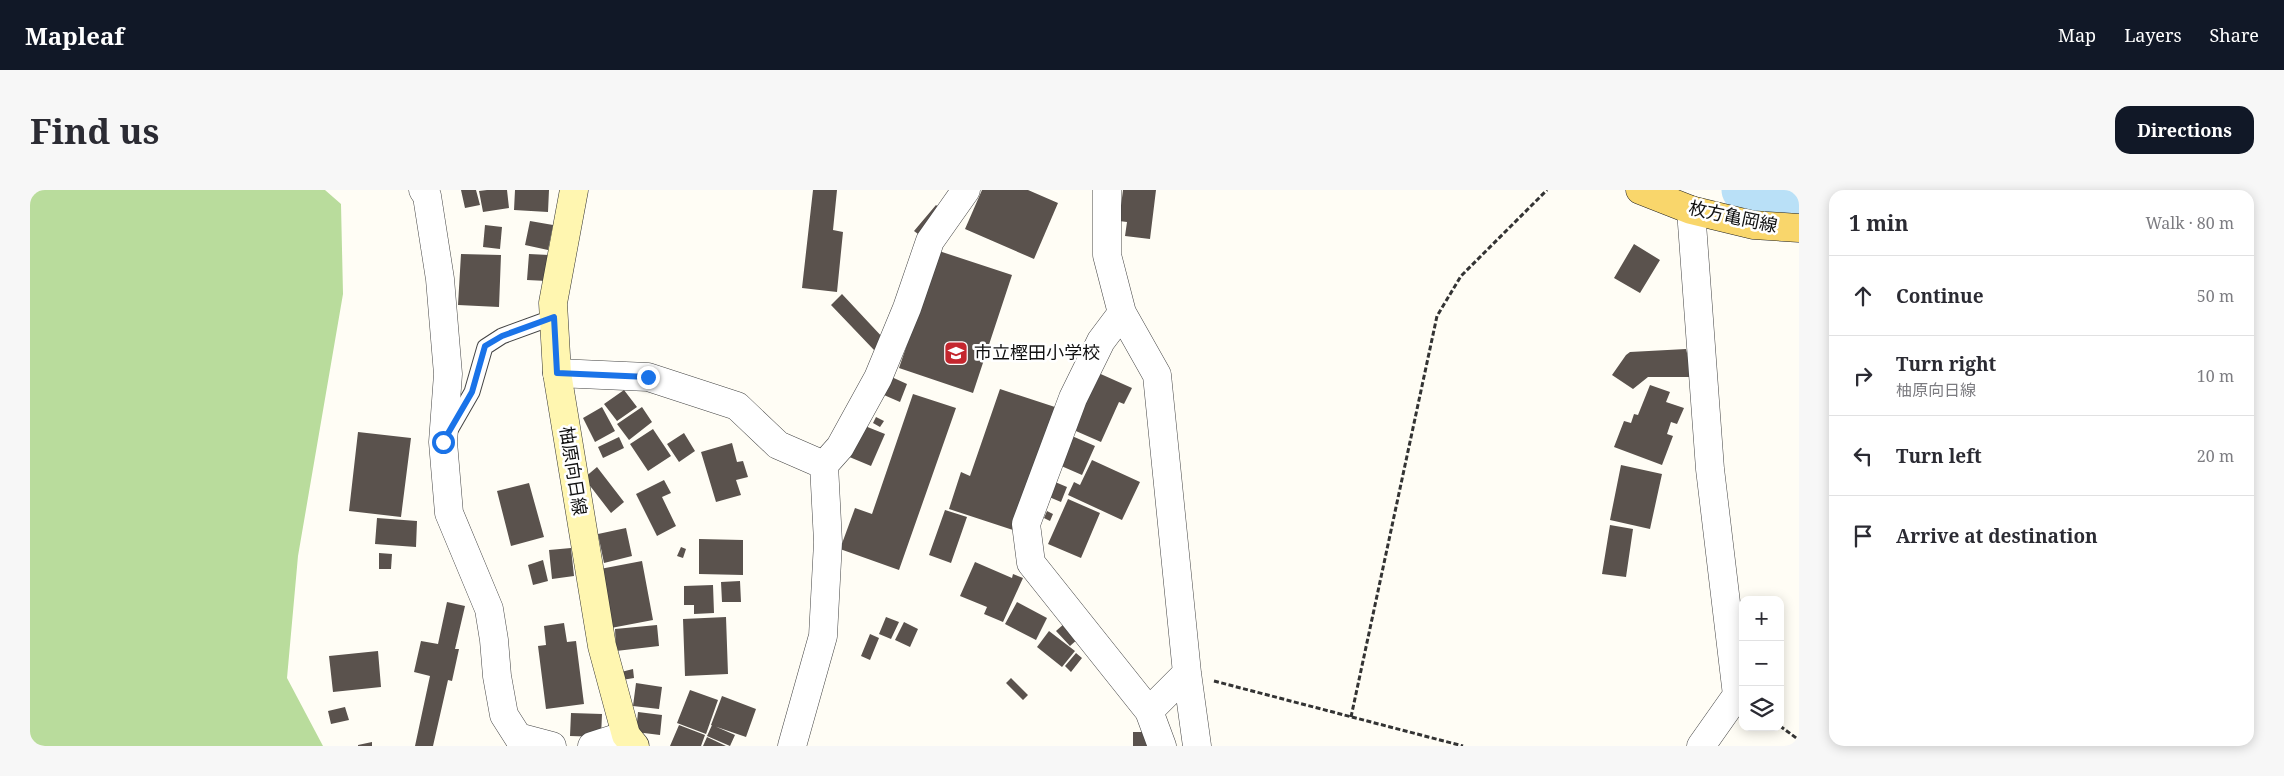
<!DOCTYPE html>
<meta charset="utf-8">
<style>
:root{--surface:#fff;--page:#f7f7f7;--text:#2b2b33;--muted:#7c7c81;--line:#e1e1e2;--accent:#111827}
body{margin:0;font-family:"Noto Serif","Noto Sans JP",serif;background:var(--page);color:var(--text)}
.controls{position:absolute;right:15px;bottom:15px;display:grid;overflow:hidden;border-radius:10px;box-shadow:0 2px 12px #0003}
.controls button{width:45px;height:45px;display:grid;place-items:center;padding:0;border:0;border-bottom:1px solid var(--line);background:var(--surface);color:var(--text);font:25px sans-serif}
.stop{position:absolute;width:15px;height:15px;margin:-11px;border:4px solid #1a73e8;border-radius:50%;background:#fff}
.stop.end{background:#1a73e8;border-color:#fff;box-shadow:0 1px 5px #0008}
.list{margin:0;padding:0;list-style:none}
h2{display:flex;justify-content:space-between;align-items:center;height:65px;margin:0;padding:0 20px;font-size:21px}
h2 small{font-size:16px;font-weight:400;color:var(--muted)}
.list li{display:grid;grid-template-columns:32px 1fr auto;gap:15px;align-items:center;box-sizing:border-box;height:80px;padding:0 20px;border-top:1px solid var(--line)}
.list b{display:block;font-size:19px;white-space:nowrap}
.list p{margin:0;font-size:16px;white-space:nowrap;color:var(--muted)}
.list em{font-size:16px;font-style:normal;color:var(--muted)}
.icon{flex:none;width:28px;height:28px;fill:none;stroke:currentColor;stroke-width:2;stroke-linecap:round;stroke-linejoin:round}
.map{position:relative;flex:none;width:1769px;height:556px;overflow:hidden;border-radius:15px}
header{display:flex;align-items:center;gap:30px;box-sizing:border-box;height:70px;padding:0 25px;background:var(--accent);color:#fff}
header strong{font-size:24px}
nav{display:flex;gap:28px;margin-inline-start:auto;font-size:18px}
.intro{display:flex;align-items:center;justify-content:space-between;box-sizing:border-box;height:120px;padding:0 30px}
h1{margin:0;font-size:35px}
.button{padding:12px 22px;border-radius:15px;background:var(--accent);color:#fff;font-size:18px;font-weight:700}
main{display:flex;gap:30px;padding:0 30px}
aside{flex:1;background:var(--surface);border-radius:15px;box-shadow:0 2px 12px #0003}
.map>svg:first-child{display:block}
.forest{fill:#b9dc9c}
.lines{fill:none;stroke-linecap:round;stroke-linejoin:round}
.river{stroke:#b9e0f7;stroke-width:45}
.building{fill:#5a524d}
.service-casing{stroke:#444;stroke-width:17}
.minor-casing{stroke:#444;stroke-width:29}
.secondary-casing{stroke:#333;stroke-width:29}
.primary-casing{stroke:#222;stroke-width:29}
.path{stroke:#333;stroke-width:3;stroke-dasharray:5 2.5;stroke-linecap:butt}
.service{stroke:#fff;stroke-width:15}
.minor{stroke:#fff;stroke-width:28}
.secondary{stroke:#fff6b0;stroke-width:28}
.primary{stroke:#f9d66b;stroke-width:28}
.route{stroke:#1a73e8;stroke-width:6}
.labels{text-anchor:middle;stroke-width:5;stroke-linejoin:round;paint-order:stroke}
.street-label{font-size:18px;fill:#111;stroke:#fff}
.poi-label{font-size:18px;fill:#111;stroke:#fff;text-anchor:start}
</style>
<header>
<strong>Mapleaf</strong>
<nav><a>Map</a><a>Layers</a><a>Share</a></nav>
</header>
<div class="intro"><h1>Find us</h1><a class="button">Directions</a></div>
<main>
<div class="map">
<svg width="1769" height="556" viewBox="0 0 1769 556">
<rect width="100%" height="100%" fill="#fffdf5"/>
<path class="forest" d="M0,0H295L311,14L313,104L268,366L257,488L293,556H0Z"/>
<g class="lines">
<path class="river" d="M1714,0L1769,6"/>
</g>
<path class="building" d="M431,0H446L450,15L435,18Z
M457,0H477L479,18L453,22L449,1Z
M485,0H519L518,22L484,20Z
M783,0H807L803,40L813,42L807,102L772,98Z
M952,0H998L1028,13L1004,69L935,39Z
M1093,0H1126L1120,49L1095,46L1097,32L1089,31Z
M906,15L913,21L892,47L884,41Z
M500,31L523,35L518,60L495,55Z
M455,35L472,37L470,59L453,57Z
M1604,54L1630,70L1610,103L1584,88Z
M909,61L982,85L943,203L869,178Z
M431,64L471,65L469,117L428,115Z
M499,64L519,65L517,91L497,90Z
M812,104L855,150L844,160L801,115Z
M1656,159L1663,187H1618L1603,199L1582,185L1596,165L1600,162Z
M1064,181L1102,198L1094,214L1089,212L1071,252L1039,238Z
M855,184L877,194L870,212L847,202Z
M1620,195L1640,202L1636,212L1654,218L1647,234L1641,232L1637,244L1643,246L1632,275L1584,257L1594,231L1601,233L1604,224L1608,225Z
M970,199L1028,218L986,341L919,319L931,282L940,286Z
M594,200L607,217L587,231L574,214Z
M883,204L926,218L869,380L810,359L825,318L842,324Z
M572,217L585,241L565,252L553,228Z
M612,217L622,232L599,250L587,234Z
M846,227L854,231L850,237L843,233Z
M830,234L855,244L841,276L817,266Z
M623,239L641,266L618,281L600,254Z
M328,242L381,248L371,327L319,321Z
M654,243L665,261L649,272L637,254Z
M1042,246L1065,256L1052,285L1029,275Z
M589,247L594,258L573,268L568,257Z
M702,253L707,272L713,271L718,287L706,290L711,305L686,312L671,262Z
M1062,270L1110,292L1092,330L1038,305L1044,292L1050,295Z
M1591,275L1632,284L1620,339L1580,330Z
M567,277L594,312L581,323L554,288Z
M1018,289L1037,297L1031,312L1012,304Z
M634,290L641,303L632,307L646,336L627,346L606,304Z
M499,293L514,347L481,356L467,301Z
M1038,309L1070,323L1051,368L1018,354Z
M915,320L937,327L921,373L899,365Z
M1017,321L1023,324L1020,331L1014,328Z
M347,328L387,331L386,357L345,354Z
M1580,335L1603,339L1596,387L1572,384Z
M596,338L602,366L574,373L568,344Z
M669,349L713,350V385L669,384Z
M651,357L656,359L653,368L647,366Z
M541,358L544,386L522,389L519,360Z
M349,363L362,364L361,379H349Z
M513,370L518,391L503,395L498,375Z
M612,371L623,430L581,438L570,379Z
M945,372L982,388L983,384L993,388L973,432L954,424L957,417L930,406Z
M710,391L711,412H692L691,392Z
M683,395L684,423L664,424V415H654V396Z
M417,412L435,416L425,459H429L422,491L418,490L403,556H385L400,486L384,482L391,451L408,454Z
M987,412L1017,428L1006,450L975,434Z
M696,427L698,484L655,486L653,429Z
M856,427L869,432L861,449L849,444Z
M874,432L888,439L880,457L865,450Z
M534,433L537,452L546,451L554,514L516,519L508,456L516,455L514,436Z
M1035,433L1049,448L1040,456L1026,441Z
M627,435L629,456L586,461L585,439Z
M1019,441L1045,461L1032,477L1007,457Z
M840,444L849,448L840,470L831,466Z
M348,461L351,497L303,502L299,466Z
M1046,463L1052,468L1041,482L1035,476Z
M603,479L604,488L592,490L591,482Z
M981,488L998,505L993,510L976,493Z
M606,493L632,497L629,519L603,516Z
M660,500L688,510L676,544L647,533Z
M692,506L726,519L716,547L681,535Z
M315,517L319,530L301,534L298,521Z
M608,522L632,525L630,545L606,542Z
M541,523L572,524L571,547L540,546Z
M649,535L675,545L671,556H640Z
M682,535L705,545L700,556L677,546Z
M1103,542H1123V556H1103Z
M677,547L696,556H673Z
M342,552V556H328V555Z"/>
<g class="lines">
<g class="service-casing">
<path id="service" d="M419,242L442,202L455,157L472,146L524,127"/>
</g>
<g class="minor-casing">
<path id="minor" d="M393,0L397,6L410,89L418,184L413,252L419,323L459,419L464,450L467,486L474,525L488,547L522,556
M1077,0V65L1092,123L1127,185L1157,483L1167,556
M1661,20L1680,279L1707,505L1671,556
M1092,123L1071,151L1043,208L996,334L1001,373L1119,521L1157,483
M527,183L618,187L707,216L748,255L794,275
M1119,521L1132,556
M562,556L596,545
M762,556L793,446L798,352L794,275L810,257L848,188L877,118L900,51L936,0"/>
</g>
<g class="secondary-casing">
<path id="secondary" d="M544,0L523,113L527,183L572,456L596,545L605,556"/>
</g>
<g class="primary-casing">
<path id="primary" d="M1610,0L1661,20L1723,35L1769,38"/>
</g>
<path class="path" d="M1184,491L1433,556
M1321,527L1407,126L1431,86L1517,0
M1750,536L1769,550"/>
<use href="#service" class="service"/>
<use href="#minor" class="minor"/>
<use href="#secondary" class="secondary"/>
<use href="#primary" class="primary"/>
</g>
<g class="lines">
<path class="route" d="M413,252L442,202L455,156L472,146L524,127L527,183L618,187"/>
</g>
<defs>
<g id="school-square" transform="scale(1.25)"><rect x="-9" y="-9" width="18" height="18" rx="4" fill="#c4262e" stroke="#fff"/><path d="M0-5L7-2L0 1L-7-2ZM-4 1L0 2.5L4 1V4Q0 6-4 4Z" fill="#fff"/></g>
</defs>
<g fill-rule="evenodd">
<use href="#school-square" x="926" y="163"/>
</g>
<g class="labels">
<g class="street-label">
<text transform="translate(1703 27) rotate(12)" y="6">枚方亀岡線</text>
<text transform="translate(543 281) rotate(81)" y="6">柚原向日線</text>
</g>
<g class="poi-label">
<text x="944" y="169">市立樫田小学校</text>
</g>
</g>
</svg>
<div class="controls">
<button>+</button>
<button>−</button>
<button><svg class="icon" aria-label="layers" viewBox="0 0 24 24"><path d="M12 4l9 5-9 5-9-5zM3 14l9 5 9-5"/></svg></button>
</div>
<div class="stop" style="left:413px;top:252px"></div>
<div class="stop end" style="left:618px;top:187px"></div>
</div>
<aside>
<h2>1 min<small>Walk · 80 m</small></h2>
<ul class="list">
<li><svg class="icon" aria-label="ahead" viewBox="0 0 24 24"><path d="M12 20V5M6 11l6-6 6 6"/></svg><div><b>Continue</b></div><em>50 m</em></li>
<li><svg class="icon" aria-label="right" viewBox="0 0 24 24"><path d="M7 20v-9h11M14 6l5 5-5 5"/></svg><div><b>Turn right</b><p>柚原向日線</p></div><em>10 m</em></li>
<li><svg class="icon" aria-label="left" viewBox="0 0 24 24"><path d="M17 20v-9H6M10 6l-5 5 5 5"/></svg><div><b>Turn left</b></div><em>20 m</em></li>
<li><svg class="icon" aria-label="arrive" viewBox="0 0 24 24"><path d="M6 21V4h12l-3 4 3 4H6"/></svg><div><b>Arrive at destination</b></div></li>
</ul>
</aside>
</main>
